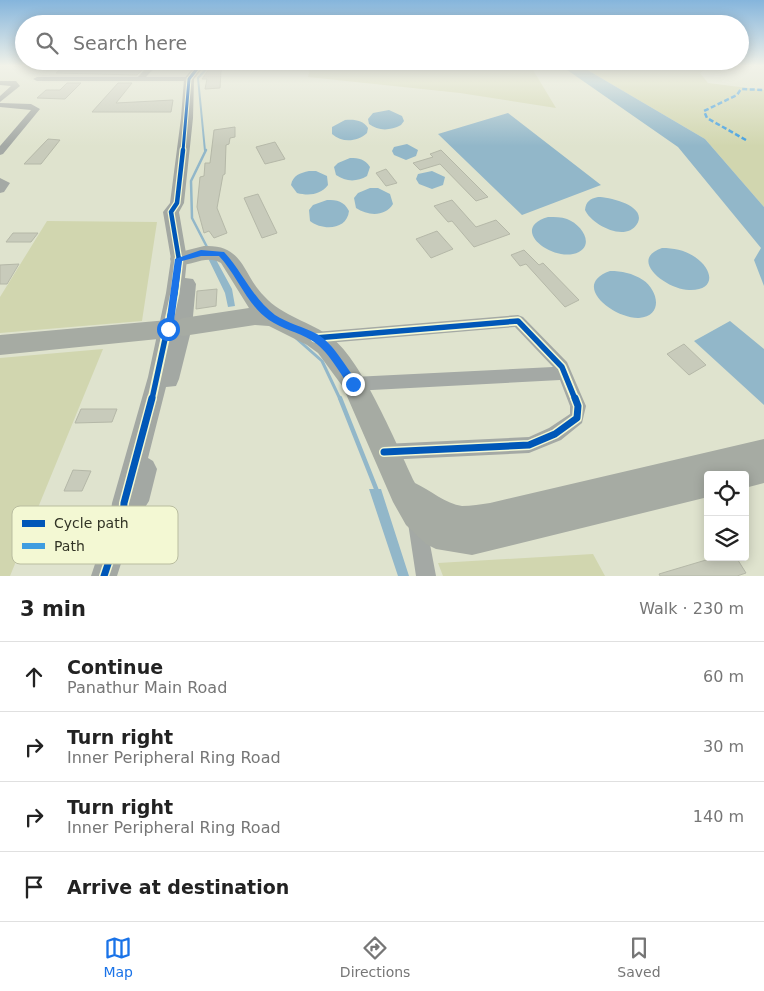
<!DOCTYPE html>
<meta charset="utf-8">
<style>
:root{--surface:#fff;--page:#f2f2f2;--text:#222;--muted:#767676;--line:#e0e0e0;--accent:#1a73e8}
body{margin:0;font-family:"DejaVu Sans",sans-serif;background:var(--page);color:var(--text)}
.controls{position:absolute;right:15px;bottom:15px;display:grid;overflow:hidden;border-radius:5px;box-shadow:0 2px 12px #0003}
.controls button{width:45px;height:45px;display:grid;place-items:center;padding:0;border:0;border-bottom:1px solid var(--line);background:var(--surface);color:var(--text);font:25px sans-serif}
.stop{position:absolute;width:15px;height:15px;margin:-11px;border:4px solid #1a73e8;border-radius:50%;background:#fff}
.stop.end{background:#1a73e8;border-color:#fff;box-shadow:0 1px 5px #0008}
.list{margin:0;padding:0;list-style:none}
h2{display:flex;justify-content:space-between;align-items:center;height:65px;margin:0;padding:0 20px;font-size:21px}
h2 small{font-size:16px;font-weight:400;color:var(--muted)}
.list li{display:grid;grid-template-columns:32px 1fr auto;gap:15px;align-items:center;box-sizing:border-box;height:70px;padding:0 20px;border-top:1px solid var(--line)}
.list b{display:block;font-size:19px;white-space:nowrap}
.list p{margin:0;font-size:16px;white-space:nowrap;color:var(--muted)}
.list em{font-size:16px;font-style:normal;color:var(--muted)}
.icon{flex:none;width:28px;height:28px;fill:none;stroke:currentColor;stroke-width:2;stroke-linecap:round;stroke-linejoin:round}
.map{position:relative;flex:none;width:764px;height:576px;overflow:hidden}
.search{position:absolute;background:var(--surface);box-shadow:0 2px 12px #0003;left:15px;right:15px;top:15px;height:55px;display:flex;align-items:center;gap:12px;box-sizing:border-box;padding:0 18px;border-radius:28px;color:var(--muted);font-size:19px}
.sheet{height:345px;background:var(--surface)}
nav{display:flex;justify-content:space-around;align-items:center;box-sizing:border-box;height:70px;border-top:1px solid var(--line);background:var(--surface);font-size:14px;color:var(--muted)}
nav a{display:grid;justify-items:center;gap:2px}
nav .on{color:var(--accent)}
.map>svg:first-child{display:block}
.green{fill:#d1d6af}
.water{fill:#92b7c9}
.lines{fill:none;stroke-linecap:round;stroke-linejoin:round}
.stream-far3{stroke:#92b7c9;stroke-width:2}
.stream-far2{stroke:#92b7c9;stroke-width:2.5}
.stream-far1{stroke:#92b7c9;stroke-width:3}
.stream{stroke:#92b7c9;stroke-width:4.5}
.building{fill:#c8cbbb;stroke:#b5b8a8}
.street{fill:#a4a9a5;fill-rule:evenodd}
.secondary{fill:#a3a8a3;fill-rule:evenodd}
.primary{fill:#a6aba3;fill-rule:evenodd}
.quiet{stroke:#3e9de0;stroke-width:2.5;stroke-dasharray:5 2.5;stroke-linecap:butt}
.cycleway-far3-casing{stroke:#f3f8d3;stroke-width:5}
.cycleway-far2-casing{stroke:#f3f8d3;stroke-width:7}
.cycleway-far1-casing{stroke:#f3f8d3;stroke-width:9}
.cycleway-casing{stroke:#f3f8d3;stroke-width:10}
.cycleway-far3{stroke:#0057b8;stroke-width:3}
.cycleway-far2{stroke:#0057b8;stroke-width:4.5}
.cycleway-far1{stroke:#0057b8;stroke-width:5.5}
.cycleway{stroke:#0057b8;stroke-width:7}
.route{fill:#1a73e8}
.key{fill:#f3f8d3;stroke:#b9bd9f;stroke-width:1}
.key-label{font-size:14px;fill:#313325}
</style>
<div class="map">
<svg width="764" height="576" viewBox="0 0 764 576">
<rect width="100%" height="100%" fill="#dfe3ce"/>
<path class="green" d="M311,65H530L556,108L460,93L308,77Z
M579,65L708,67L700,73L708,83L764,90V207L705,139Z
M47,221L157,222L142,321L0,333V297Z
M103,349L10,576H0V358Z
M593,554L605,576H443L438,563Z"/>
<path class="water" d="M560,65H579L705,139L764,207V286L754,260L761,248L678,147Z
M389,110L402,116L404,121L401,125C390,131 378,131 369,124L368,119L373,113Z
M508,113L601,185L522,215L438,134Z
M345,120C354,119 363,120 368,128L367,133C357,142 342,143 332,134V127Z
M407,144L418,150L416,156L406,160L394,155L392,151L394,147Z
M350,158C359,158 365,159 370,167L367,176C357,182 346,182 336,175L334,167L338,163Z
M309,171H316L327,176L328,185C320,195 309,196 297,193L291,185C293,175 300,173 309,171Z
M432,171L445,177L443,185L432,189L419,184L416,179L418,174Z
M370,188H378L390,194L393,204C385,217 368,216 356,208L354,198L358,193Z
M598,197C610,197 648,206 637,224C625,243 591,224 585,210C586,201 590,199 598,197Z
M327,200C337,200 344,201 349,211C347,230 323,231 310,221L309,210L313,205Z
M548,217C555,217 561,217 567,219C583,225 597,248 573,254C548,259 510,228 548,217Z
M662,248C674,248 685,250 695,257C714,270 716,291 689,290C668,290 627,260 662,248Z
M207,256H214L232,289L235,306L228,307L225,293Z
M610,271C622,271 632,273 643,280C658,290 664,316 639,318C614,319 570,285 610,271Z
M730,321L764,349V405L694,341Z
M369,489H381L409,576H398Z"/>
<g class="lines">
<path class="stream-far3" d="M205,151L198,78L210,65"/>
<path class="stream-far2" d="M206,150L191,181L192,218L208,249"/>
<path class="stream-far1" d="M296,338L322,361L340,399"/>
<path class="stream" d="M340,398L377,491"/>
</g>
<path class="building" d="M94,65L106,66L145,67L137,75L56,73L64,66Z
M212,65L225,66L221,71L220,88L205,89L207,79H202Z
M67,83H81L65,99L37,98L46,90H60Z
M118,83H132L116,103L173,100L171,112H92Z
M235,127V137L230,138L229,144L226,145L225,174L223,175L217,208L227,233L214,238L209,231L204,233L197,207L200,177L204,176L205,163H210L214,130Z
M48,139L60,140L41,164H24Z
M275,142L285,159L265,164L256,147Z
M441,150L488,197L476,201L440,164L420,170L413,163L433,157L430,154Z
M386,169L397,183L386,186L376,173Z
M258,194L277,233L262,238L244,198Z
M452,200L476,227L496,220L510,234L474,247L452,221L448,222L434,206Z
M437,231L453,249L431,258L416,239Z
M13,233H38L31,242H6Z
M524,250L539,265L543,263L579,300L565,307L526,264L520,266L511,255Z
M19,264L7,284H0V265Z
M217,289L216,306L196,309L197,291Z
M684,344L706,365L689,375L667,354Z
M81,409H117L112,422L75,423Z
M73,470L91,471L82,491H64Z
M716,557H736L746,573L737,576H660L659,574Z"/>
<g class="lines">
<path class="street" d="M149,65H157L146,77H189L193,79L189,81H37L33,79L37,77H138Z
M262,65H306L301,69H263L259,67Z
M0,81H16L20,86L0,102V96L11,86L0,85Z
M0,103L31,104L40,109L3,154L0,155V146L31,110L0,107Z
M0,178L10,183L4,192L0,193Z
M518,315L523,317L567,362L586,406L582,423L561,440L529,453L384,460L378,458L376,452L378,446L384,444L529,437L549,428L570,414V406L560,380L353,391L348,389L346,384L348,379L353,377L553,367L515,327L315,344L310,342L308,338L310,334L315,332Z
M417,514L423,517L426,523L436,576H416L408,523L411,517Z"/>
<path class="secondary" d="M195,65H205L194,79L193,118L184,203L179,212L187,259L185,278L193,279L196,284L192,327L179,379L176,386L166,387L148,458L153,461L157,469L149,501L133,526L117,576H91L110,519L112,503L148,377L166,293L171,259L163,212L170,203L181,118L184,79Z"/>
<path class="primary" d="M204,246C244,244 242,274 264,296C283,317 310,321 332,338C363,362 397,446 415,483C430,490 446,504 462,506C471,506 481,504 490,503L764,439V483L745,488V475H708V497L472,555L436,549L426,544L406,525L393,502L343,387L318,353L307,345L269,326L255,325L183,336L176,334L168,338L0,355V335L168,320L175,322L183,318L249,308L221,263C205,253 189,269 172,264L170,259L172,254Z"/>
<path class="quiet" d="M746,140L707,118L704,111L737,95L741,89L764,90"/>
<g class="cycleway-far3-casing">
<path id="cycleway-far3" d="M183,151L189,79L200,65"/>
</g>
<g class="cycleway-far2-casing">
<path id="cycleway-far2" d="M179,260L171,212L177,203L183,150"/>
</g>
<g class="cycleway-far1-casing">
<path id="cycleway-far1" d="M315,338L518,321L562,367L575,399
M152,399L175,293L179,259"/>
</g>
<g class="cycleway-casing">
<path id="cycleway" d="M384,452L529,445L555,434L577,418L578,406L575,398
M104,576L123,519L124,503L152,398"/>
</g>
<use href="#cycleway-far3" class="cycleway-far3"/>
<use href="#cycleway-far2" class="cycleway-far2"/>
<use href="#cycleway-far1" class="cycleway-far1"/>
<use href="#cycleway" class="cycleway"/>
</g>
<linearGradient id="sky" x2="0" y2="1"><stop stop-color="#85b5dc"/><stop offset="0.45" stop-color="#f1f2e9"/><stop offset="1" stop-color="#f1f2e9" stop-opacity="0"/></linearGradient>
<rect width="764" height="146" fill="url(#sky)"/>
<path class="route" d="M201,250L224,252C242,271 253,299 275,315C287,323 304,327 317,334C334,344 345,366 357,381V387H350C339,372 328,350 311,340C298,332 282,329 269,320C247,305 237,275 219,256H201L182,261L173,329L171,332H165L175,259Z"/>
<rect x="12" y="506" width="166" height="58" rx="8" class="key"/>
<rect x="22" y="520" width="23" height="7" fill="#0057b8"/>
<rect x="22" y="543" width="23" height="6" fill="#3e9de0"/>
<g class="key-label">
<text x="54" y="528">Cycle path</text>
<text x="54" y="551">Path</text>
</g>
</svg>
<div class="controls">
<button><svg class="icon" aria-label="locate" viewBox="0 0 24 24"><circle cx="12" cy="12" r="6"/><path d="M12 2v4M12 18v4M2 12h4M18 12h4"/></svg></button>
<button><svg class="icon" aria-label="layers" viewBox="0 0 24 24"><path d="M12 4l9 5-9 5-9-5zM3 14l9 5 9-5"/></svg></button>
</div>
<div class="stop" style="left:168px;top:329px"></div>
<div class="stop end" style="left:353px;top:384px"></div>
<div class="search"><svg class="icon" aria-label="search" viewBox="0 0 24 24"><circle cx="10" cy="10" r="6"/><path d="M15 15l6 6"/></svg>Search here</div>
</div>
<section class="sheet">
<h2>3 min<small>Walk · 230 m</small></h2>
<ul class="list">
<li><svg class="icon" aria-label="ahead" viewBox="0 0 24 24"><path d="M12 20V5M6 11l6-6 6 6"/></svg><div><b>Continue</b><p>Panathur Main Road</p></div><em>60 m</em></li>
<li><svg class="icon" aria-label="right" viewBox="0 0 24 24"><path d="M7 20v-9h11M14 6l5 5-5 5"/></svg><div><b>Turn right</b><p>Inner Peripheral Ring Road</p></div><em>30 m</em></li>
<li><svg class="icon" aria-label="right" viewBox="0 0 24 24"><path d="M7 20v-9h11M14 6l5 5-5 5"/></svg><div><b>Turn right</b><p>Inner Peripheral Ring Road</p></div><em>140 m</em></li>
<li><svg class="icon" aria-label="arrive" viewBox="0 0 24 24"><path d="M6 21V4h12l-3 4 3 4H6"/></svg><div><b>Arrive at destination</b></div></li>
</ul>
</section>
<nav>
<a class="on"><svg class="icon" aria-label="map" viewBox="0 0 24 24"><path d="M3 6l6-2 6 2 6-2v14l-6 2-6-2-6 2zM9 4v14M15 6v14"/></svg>Map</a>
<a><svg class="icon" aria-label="directions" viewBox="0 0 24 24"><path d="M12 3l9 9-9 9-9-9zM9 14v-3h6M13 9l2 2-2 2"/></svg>Directions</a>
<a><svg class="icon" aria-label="saved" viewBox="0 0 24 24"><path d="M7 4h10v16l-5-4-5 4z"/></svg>Saved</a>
</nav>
